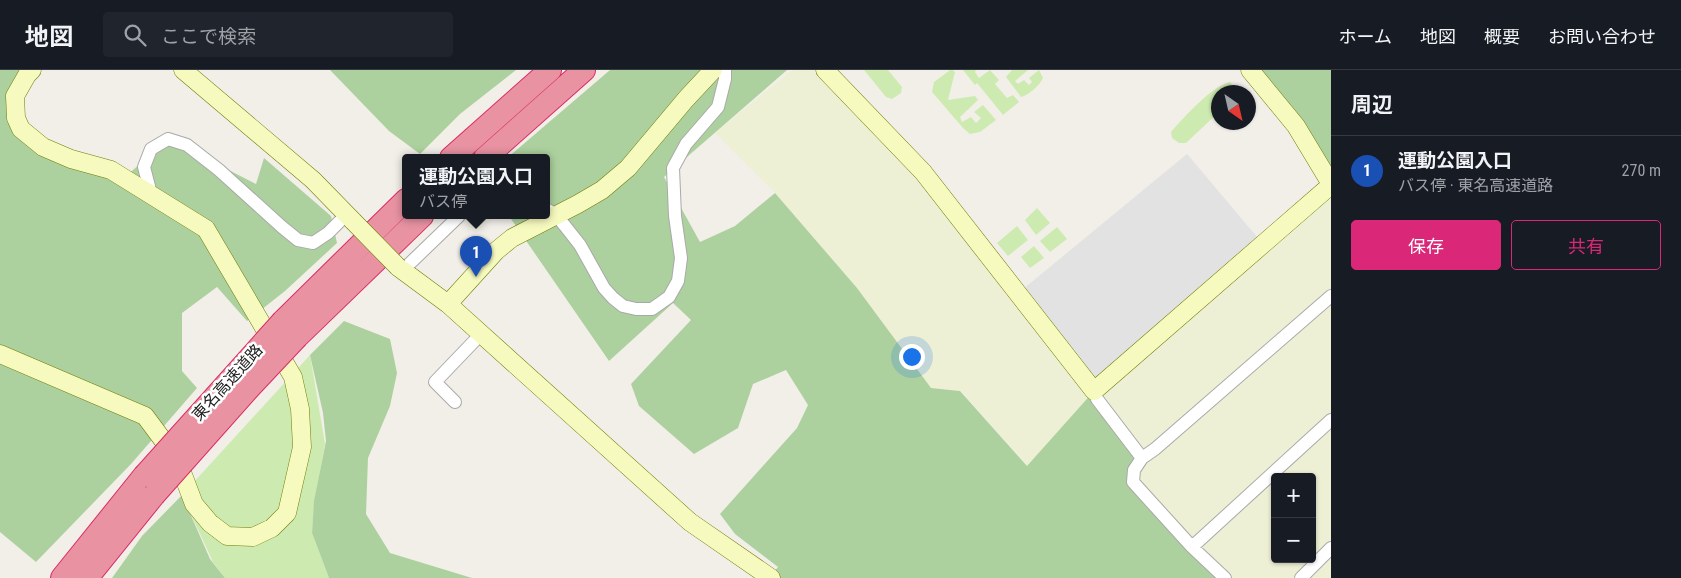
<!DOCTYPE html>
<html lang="ja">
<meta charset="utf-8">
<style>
:root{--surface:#171b24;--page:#20242c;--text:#f1f3f6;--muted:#9ea1a6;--line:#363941;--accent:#db2777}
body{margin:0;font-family:"Roboto Condensed","Noto Sans JP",sans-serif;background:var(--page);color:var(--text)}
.controls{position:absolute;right:15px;bottom:15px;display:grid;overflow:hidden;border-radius:5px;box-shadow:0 1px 4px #0004}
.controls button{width:45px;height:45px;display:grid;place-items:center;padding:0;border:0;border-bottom:1px solid var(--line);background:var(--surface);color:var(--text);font:25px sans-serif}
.compass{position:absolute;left:1211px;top:15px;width:45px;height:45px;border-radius:50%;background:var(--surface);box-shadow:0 1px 4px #0004;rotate:146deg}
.you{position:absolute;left:911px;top:286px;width:18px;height:18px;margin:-12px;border:4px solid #fff;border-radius:50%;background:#1a73e8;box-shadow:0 0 0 8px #1a73e833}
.badge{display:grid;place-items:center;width:32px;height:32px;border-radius:50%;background:var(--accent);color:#fff;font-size:16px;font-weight:700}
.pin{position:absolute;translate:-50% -41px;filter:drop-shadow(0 1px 2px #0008)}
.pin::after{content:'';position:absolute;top:26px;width:18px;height:15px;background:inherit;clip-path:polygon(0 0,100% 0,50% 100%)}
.popup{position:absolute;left:402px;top:84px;width:148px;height:65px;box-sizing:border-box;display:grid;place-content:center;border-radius:5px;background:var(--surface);filter:drop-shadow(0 1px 4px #0005);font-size:16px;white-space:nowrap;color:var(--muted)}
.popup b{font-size:19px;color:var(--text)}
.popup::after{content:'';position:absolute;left:50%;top:100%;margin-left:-10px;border:10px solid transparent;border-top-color:var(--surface)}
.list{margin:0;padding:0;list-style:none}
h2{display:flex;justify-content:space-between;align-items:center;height:65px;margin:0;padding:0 20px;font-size:21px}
h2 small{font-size:16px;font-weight:400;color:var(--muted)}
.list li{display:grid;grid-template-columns:32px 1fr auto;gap:15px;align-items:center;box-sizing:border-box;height:70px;padding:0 20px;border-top:1px solid var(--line)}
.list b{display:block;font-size:19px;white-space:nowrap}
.list p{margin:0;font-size:16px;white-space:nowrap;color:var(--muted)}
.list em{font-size:16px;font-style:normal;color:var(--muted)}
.actions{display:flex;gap:10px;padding:15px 20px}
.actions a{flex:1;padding:11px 0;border:1px solid var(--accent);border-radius:5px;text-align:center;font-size:18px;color:var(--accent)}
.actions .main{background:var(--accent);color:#fff}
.icon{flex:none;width:28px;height:28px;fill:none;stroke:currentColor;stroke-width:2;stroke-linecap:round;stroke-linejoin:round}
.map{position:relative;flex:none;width:1331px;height:508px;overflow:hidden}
header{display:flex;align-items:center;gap:30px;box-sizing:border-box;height:70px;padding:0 25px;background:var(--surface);border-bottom:1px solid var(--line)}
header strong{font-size:24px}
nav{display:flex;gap:28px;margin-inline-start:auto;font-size:18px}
.search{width:350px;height:45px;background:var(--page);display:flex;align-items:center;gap:12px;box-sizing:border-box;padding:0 18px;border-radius:5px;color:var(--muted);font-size:19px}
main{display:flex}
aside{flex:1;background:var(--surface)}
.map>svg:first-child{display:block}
.farmland{fill:#eef0d5;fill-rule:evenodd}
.grass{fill:#cdebb0}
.forest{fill:#add19e}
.parking{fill:#e2e2e2}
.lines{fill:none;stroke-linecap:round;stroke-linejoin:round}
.street-casing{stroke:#a9a9a9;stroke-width:14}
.secondary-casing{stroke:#707d05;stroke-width:19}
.highway-casing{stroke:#dc2a67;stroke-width:24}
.street{stroke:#fff;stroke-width:12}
.secondary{stroke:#f7fabf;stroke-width:18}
.highway{stroke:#e892a2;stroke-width:22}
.secondary-bridge-casing{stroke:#707d05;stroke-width:19;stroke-linecap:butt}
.highway-bridge-casing{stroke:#dc2a67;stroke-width:24;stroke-linecap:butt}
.secondary-bridge{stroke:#f7fabf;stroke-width:18}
.highway-bridge{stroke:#e892a2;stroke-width:22}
.labels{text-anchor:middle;stroke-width:5;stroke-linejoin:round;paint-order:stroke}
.street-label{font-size:16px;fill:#222;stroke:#fff}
</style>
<header>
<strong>地図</strong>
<div class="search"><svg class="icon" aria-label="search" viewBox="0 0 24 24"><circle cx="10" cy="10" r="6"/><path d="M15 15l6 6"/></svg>ここで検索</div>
<nav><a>ホーム</a><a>地図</a><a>概要</a><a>お問い合わせ</a></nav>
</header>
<main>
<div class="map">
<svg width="1331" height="508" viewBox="0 0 1331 508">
<rect width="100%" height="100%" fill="#f2efe9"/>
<path class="farmland" d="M792,0H824L1088,313L1331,115V508H1226L1027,396L961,321L923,317L775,123L715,63ZM1275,407H1312V489H1275Z"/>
<path class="grass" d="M864,0H888L902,17L901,23L892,29L886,27Z
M950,0H953L955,2L948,30L975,26L978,30L960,47L962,52L971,47L976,53L981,48L974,42L983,35L996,50L980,62L970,64L963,58L932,22L934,12Z
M963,0H976L975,2L979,8L990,0L999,10L995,14L1007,28L1013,25L1019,32L1003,45L977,13L975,15Z
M1012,0H1028L1015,11L1018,14L1024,10L1029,15L1032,12L1029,8L1039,0L1043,8C1040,15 1029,25 1021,27L1006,7Z
M1230,12L1238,22H1218V43L1186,73H1179L1172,68L1171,62C1184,47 1212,16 1230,12Z
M1037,138L1050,153L1036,165L1025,150Z
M1017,156L1028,170L1008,186L997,173Z
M1057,157L1067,169L1050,182L1040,171Z
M1034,176L1044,188L1030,198L1021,187Z
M310,285L325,374L314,434L312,463L329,508H225L213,492L182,425Z"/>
<path class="forest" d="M0,0H41L7,52L71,89L124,108L168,69L256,114L264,88L331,146L337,173L285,221L247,251L217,217L182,243V301L197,318L131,394L36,492L0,462Z
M330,0H516L460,44L420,84L389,61Z
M610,0H787L664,107L700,172L735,156L775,123L857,218L931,318L960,321L1027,396L1094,321L1133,376V413L1222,508H769L778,497L735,464L720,444L797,358L808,335L786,300L753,314L738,358L694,384L639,336L631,314L691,250L673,233L609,291L509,146H546V88H507Z
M1250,0H1331V118Z
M344,251L390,269L397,303L390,336L368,388L366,444L390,483L472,508H329L312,463L314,431L326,371L323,343L310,285Z
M182,425L210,489L225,508H112L142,466Z"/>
<path class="parking" d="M1187,84L1263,174L1095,308L1022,220Z"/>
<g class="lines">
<g class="street-casing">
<path id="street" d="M151,124L144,97L151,79L168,69L187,75L219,100L282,157L298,170L313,173L328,163L347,144
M546,139L556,145L565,156L580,175L604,218L613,228L623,236L636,239H652L669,227L678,211L681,188L675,146L673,98L686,74L718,37L725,9V0
M403,200L459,146
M1094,321L1097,329L1142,388L1134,400L1133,412L1192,477L1225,508
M455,332L435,312L481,264
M1142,388L1155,379L1331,226
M1192,477L1331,350
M1301,508L1331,478"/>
</g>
<g class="secondary-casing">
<path id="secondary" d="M183,0L313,110L353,151
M825,0L923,102L1094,321L1331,115
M1250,0L1296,56L1331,114
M398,197L448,234L690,452L771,508
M448,234L496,181L512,168L578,134L602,120L628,98L686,29L713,0
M0,284L145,346L177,389L194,434L210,453L227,466L253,467L272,458L287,443L302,377L300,339L293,307L206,159L111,100L71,89L43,77L21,59L16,48L15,26L27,5L32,0"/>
</g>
<g class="highway-casing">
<path id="highway" d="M451,88L550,0
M485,88L584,0
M283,251L406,130
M297,267L422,146
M62,508L144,406
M87,508L154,425"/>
</g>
<use href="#street" class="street"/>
<use href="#secondary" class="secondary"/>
<use href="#highway" class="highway"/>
<g class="secondary-bridge-casing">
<path id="secondary-bridge" d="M353,151L398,197"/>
</g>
<g class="highway-bridge-casing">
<path id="highway-bridge" d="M144,406L283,251
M154,425L250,317L297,267"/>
</g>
<use href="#secondary-bridge" class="secondary-bridge"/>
<use href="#highway-bridge" class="highway-bridge"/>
</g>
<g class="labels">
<g class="street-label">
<text transform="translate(227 312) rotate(-48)" y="6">東名高速道路</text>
</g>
</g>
</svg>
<div class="controls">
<button>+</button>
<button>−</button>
</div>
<svg class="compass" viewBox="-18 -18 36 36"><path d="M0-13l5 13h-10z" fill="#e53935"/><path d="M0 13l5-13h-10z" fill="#9ea1a6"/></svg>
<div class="you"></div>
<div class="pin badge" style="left:476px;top:207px;background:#1a4fb4">1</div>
<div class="popup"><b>運動公園入口</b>バス停</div>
</div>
<aside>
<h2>周辺<small></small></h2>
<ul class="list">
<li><span class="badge" style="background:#1a4fb4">1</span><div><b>運動公園入口</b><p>バス停 · 東名高速道路</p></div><em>270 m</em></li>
</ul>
<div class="actions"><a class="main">保存</a><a>共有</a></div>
</aside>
</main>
